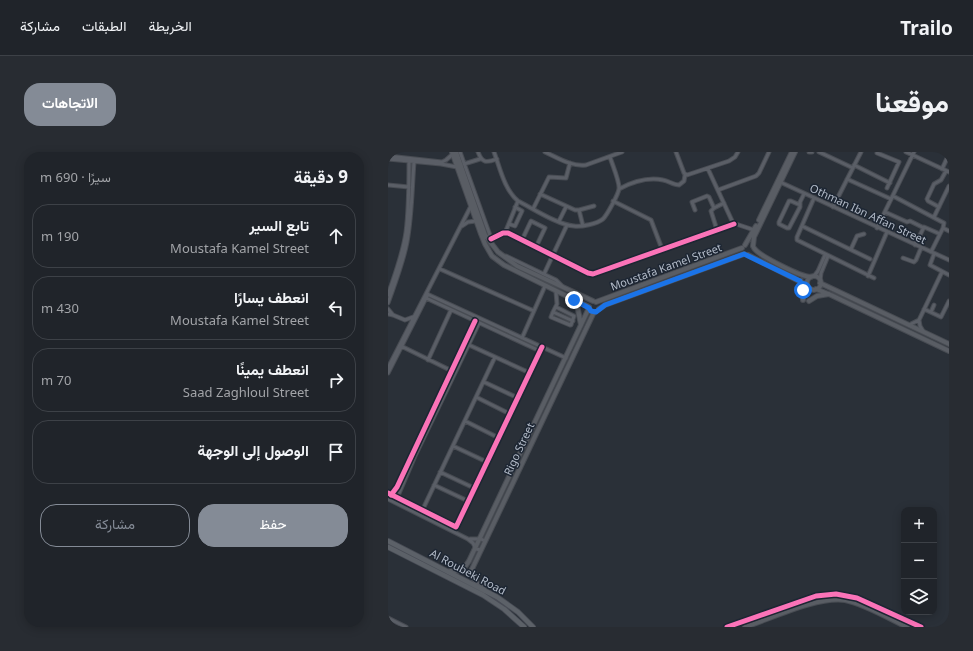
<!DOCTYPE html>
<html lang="ar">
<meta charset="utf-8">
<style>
:root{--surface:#20242a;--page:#282c32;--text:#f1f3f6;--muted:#a2a4a8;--line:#3d4147;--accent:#848b96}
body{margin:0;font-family:"Noto Sans",Vazirmatn,sans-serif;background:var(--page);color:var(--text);direction:rtl}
.controls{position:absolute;right:12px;bottom:12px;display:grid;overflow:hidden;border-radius:8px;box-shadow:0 2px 10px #0003}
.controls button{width:36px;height:36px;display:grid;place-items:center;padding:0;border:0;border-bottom:1px solid var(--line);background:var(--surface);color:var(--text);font:20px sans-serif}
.stop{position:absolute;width:12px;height:12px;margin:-9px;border:3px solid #1a73e8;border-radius:50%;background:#fff}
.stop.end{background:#1a73e8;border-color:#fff;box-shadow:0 1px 4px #0008}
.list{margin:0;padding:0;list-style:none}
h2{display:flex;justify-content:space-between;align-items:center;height:52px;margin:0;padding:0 16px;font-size:17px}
h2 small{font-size:13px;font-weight:400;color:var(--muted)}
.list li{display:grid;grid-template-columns:26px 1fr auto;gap:12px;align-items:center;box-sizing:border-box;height:64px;margin:0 8px 8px;padding:0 8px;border:1px solid var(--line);border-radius:16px}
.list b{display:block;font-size:15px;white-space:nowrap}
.list p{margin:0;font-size:13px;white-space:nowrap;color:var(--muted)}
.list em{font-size:13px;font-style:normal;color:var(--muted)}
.actions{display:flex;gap:8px;padding:12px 16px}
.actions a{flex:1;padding:9px 0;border:1px solid var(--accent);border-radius:16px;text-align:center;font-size:14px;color:var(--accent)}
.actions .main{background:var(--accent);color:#fff}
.icon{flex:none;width:22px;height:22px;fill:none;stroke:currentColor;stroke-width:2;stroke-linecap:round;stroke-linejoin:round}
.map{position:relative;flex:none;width:561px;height:475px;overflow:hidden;direction:ltr;border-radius:16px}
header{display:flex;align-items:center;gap:24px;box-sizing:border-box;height:56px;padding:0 20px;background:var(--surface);border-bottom:1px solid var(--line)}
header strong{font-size:19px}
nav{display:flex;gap:22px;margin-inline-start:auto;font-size:14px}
.intro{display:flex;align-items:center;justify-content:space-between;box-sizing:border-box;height:96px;padding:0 24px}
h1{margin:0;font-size:28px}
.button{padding:10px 18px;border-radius:16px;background:var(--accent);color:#fff;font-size:14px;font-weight:700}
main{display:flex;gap:24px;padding:0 24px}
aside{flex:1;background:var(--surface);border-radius:16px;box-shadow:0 2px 10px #0003}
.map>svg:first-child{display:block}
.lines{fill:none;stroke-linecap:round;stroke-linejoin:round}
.street-casing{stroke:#484c53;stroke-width:5}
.secondary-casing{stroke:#484c53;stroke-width:6}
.primary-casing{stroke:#484c55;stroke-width:6}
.street{stroke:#5a5e66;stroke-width:3}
.secondary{stroke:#595d64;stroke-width:4}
.primary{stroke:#5c6168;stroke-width:4.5}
.cycleway-casing{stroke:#1d2633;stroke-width:8}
.cycleway{stroke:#fb73b8;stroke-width:5}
.route{stroke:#1a73e8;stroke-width:5}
.labels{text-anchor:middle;stroke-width:3;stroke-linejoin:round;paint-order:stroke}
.street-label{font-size:11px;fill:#b4bcc9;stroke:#1d2633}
</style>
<header>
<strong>Trailo</strong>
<nav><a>الخريطة</a><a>الطبقات</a><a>مشاركة</a></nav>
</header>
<div class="intro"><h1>موقعنا</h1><a class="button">الاتجاهات</a></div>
<main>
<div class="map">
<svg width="561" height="475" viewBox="0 0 561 475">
<rect width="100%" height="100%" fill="#2a3038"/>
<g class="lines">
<g class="street-casing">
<path id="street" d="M72,0L104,89
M90,0C94,11 98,11 109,7
M106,0C112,16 116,37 130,49C144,56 170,73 186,74C193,75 209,72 215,67C219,63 230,43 231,37C232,30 224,12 222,5
M157,0C170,6 184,15 198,13L234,0
M288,0L296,21L299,23L341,9L347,5L350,0
M421,0H424
M431,0L465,16
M518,0L561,20
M489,1L511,10L499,36
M0,4L54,10L58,8L65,2
M0,7L53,12L69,15
M76,12L92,7
M466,13L502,31
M320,17L345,71L366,78
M554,17L561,2
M459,27L503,47
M392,30L561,108
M0,33L21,35
M231,37C244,30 260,25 275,28C281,29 285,33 291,33L296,29L297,23
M330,38L368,24L371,21L381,0
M152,42L187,58H191L206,54
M505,44L556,71L555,76L543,100
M426,46L409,85V88L486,126
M225,49L263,68L274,97
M412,53L403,49H401L391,70V72L399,76H401L412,55V50L416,42
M445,55L473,0
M551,55L540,49L539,47L546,32L553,28L558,19
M145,57L161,25L178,26L182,11
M191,58L195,74
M307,58L304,50L319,44L321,45L326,56
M497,60L519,70L522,69L536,76
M546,65L561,34
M171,69L178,55
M121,72L127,74L134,59L127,55
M74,74L80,70L88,69
M414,74L482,107
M489,76L526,0
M555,76L561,79
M329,78L323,59L326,56L336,51
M117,81L130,49
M103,87L115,81H120L200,121L205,122L346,72
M134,88L143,69L157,76L148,95
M527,93L536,75L552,82
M463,97L469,84L476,82
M546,102L542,113L561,123
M118,104L168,128L174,134
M515,106L526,110L528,108L533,96
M52,117L146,159
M156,122L179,73
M426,124L430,119L437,103
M480,124L499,80
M432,129L433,121L440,104
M168,140L169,152L165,160L185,169
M39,142L178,206
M0,143C7,122 15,102 18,80C21,57 21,33 21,9
M38,146L152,199
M0,151C7,131 15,111 19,90C24,63 24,36 26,10
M0,157L5,163
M536,157L553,165L561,149
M165,160L163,165L182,173H183L186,164L168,155
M543,160L546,153
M0,162L5,163L17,168L25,165
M531,168L532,174L535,179
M521,173L531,168L554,120
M134,186L157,134
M81,193L142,221
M13,194L64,219
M40,208L63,158
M0,216L83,54
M0,221L40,142
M96,230L130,246
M88,245L122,262
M77,269L111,286
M65,294L99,310
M52,320L86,336
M46,333L80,349
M0,341L68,375L154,195
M3,343L9,335L87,169
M9,346L27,304L91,171
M0,347L80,387L85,391L88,397L93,398
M34,359L107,205
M82,387H93L97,389
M0,466L18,475
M0,471L7,475"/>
</g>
<g class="secondary-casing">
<path id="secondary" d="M64,0L93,82L97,92L104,104L116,113L201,155
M68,0L97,83L110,100L129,114L205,149
M371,68L404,0
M357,93L368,74
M365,94L366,85L407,0
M366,96C371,104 413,125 423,125
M360,103L419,133
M419 131a7 7 0 1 1 14 0a7 7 0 1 1-14 0Z
M413,129L415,138V148
M432,131L561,192
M428,137L443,143L561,199
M421,149L429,144L441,142
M190,150L189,153L193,173
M208,150L354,96
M211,157L217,153L356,102
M62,419C71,421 77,416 81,409L201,156
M96,437C89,431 81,427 84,417L206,160
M339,475L428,444L448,442L469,446L533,475
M357,475C384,466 430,444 457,448C477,452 500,466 519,475"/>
</g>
<g class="primary-casing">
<path id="primary" d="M0,389L109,445L130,460L145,475
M0,395L95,443L116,457L136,475"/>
</g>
<use href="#street" class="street"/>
<use href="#secondary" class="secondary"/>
<use href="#primary" class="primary"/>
<g class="cycleway-casing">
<path id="cycleway" d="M103,87L115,81H120L200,121L205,122L346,72
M0,341L68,375L154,195
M3,343L9,335L87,169
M339,475L428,444L448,442L469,446L533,475"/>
</g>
<use href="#cycleway" class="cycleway"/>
</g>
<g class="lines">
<path class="route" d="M186,148L201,156L203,159L208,160L217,153L356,102L412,129L415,138"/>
</g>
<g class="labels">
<g class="street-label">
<text transform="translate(480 62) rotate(25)" y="4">Othman Ibn Affan Street</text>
<text transform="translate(278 115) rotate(-20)" y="4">Moustafa Kamel Street</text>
<text transform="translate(131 297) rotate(-65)" y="4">Rigo Street</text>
<text transform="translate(80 420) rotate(28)" y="4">Al Roubeki Road</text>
</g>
</g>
</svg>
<div class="controls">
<button>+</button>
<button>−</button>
<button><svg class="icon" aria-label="layers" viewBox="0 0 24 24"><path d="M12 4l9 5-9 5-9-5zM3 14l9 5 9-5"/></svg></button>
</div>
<div class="stop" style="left:415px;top:138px"></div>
<div class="stop end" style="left:186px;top:148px"></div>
</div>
<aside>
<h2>9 دقيقة<small>سيرًا · 690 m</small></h2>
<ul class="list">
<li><svg class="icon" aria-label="ahead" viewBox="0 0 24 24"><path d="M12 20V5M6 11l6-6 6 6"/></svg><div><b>تابع السير</b><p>Moustafa Kamel Street</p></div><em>190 m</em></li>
<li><svg class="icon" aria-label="left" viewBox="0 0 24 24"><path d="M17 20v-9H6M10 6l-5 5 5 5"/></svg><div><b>انعطف يسارًا</b><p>Moustafa Kamel Street</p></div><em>430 m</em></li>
<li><svg class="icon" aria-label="right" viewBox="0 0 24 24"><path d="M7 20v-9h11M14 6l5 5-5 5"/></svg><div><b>انعطف يمينًا</b><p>Saad Zaghloul Street</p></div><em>70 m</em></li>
<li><svg class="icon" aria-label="arrive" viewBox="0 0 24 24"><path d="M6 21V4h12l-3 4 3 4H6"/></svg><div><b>الوصول إلى الوجهة</b></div></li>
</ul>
<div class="actions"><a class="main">حفظ</a><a>مشاركة</a></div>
</aside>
</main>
